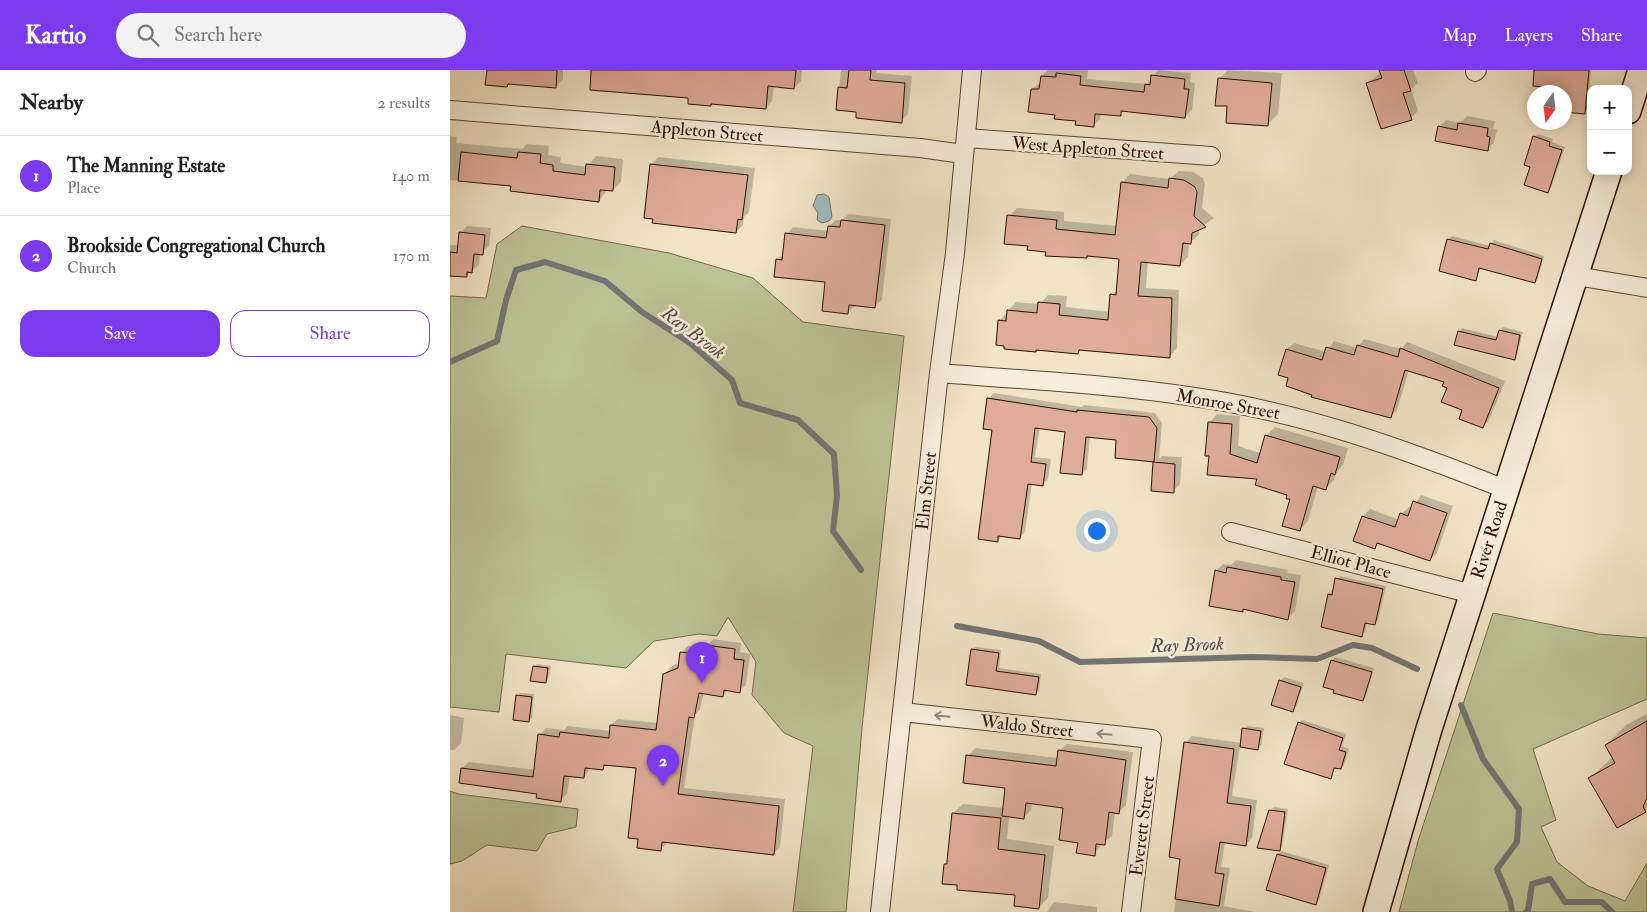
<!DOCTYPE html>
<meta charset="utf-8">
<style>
:root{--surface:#fff;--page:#f2f2f2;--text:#202124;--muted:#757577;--line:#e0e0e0;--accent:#7c3aed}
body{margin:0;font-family:"IM FELL Double Pica",serif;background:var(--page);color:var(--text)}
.controls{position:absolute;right:15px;top:15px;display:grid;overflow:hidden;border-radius:10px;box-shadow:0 2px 12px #0003}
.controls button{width:45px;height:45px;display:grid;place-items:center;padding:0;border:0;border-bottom:1px solid var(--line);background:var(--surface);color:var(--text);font:25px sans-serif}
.compass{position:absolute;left:1077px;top:15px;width:45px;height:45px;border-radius:50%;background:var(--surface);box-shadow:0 2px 12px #0003;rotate:194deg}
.you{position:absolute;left:646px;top:460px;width:18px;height:18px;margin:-12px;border:4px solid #fff;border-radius:50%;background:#1a73e8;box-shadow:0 0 0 8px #1a73e833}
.badge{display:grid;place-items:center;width:32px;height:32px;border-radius:50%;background:var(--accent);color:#fff;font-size:16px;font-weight:700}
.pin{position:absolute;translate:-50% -41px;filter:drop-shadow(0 1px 2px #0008)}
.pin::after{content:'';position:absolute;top:26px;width:18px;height:15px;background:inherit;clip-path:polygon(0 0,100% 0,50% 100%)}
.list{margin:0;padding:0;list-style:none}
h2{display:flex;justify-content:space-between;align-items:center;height:65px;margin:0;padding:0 20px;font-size:21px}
h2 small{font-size:16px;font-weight:400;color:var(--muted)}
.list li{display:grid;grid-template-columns:32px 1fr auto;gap:15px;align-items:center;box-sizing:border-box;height:80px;padding:0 20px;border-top:1px solid var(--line)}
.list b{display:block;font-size:19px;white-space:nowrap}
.list p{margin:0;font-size:16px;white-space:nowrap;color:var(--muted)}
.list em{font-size:16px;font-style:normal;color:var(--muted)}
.actions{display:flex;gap:10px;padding:15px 20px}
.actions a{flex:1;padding:11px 0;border:1px solid var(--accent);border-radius:15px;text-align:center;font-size:18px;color:var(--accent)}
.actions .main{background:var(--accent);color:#fff}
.icon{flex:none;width:28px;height:28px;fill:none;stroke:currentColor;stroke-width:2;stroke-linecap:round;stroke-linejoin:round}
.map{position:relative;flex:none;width:1197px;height:842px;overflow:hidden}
header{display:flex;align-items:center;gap:30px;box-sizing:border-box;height:70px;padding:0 25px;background:var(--accent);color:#fff}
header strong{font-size:24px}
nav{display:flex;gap:28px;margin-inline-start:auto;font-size:18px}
.search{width:350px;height:45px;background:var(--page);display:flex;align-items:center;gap:12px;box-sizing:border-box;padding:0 18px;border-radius:28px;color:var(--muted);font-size:19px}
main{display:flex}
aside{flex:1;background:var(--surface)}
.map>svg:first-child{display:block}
.green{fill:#bcc394;stroke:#74684b}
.water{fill:#a1bbc1;stroke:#737575}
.shadow{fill:#0003}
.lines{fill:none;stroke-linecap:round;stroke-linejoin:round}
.stream{stroke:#737575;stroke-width:6}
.building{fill:#dfac9b;stroke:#2d0d02}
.street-casing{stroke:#5e4233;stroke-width:20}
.secondary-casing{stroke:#2d0d02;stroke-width:28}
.street{stroke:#f6eddb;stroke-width:18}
.secondary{stroke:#f6eddb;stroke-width:25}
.oneway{stroke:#9c8879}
.labels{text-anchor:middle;stroke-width:5;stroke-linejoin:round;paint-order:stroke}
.street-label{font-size:18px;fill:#2d0d02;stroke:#f6eddb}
.water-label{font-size:19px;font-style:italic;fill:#564a45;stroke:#f6eddb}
</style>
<header>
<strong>Kartio</strong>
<div class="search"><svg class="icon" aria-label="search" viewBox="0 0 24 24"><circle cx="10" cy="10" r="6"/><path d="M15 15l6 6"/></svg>Search here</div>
<nav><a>Map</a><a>Layers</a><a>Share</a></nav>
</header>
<main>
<aside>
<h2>Nearby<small>2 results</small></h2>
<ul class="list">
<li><span class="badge">1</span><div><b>The Manning Estate</b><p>Place</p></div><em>140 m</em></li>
<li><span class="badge">2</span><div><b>Brookside Congregational Church</b><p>Church</p></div><em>170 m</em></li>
</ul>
<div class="actions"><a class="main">Save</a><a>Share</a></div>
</aside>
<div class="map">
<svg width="1197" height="842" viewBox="0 0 1197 842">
<rect width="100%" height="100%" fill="#f1e3c7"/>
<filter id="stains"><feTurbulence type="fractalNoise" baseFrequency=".004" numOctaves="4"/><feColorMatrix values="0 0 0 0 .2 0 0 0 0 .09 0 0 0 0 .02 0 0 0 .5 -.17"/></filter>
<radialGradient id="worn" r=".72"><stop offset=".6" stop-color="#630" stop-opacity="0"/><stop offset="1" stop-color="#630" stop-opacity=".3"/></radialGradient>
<path class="green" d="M72,156L219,183L303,208L353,252L454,266L412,658L396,842H343L363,676L334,663L302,625L306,592L278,547L267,566L249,564L204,571L176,598L56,584L49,642L0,637V226L36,228L47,174Z
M1043,543L1148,564L1197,568V629L1083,679L1106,750L1091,757L1107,792L1138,816L1175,831L1197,793V842H949L968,771Z
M0,721L8,724L128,739L126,757L97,764L87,781L37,775L12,791L0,794Z"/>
<path class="water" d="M374,124L379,127L382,147L379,151L372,153L367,150L368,143L363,136L367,125Z"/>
<path class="shadow" d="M38,0H113V9L106,16L60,13L57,16Z
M141,0H352L351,11L344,18L324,16L322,31L316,38L263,33L260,35L239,26L141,19Z
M391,0H427L426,3L462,6L458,44L451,51L408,41L387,39Z
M598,0H638L637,9L697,14L708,0L741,3L740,12L745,13L742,40L735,47L675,40L670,44L651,43L650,49L643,56L606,44L582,19L591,12L592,6Z
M778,0L832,3L828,44L817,55L778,35L769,9Z
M934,0H963L968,13L961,19L968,41L961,48L917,13Z
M1085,0H1141L1138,39L1134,42L1114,22H1106L1107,17Z
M1017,46L1045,51L1043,59L1047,60L1044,72L1037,80L989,57L996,50L1010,53Z
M1088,64L1103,69L1102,72L1115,77L1101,118L1098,122L1081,96L1084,67Z
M0,66L7,67L6,73L72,79L77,74L99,76L98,85L111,87L110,93L137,97L146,86L173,89L171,112L163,120H157L149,131L62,115L0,110Z
M208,87L305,98L299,142L294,147L293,155L286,162L201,95Z
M729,101L743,102L753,108L755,113L752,138L764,148L749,159V165L739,173L738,187L730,195L698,191L696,218L729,220L727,278L719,287L632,279L628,283L555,278L550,250L566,232L590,234L598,225L617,226L616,237L660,242L662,225L668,219L670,188L639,185L637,187L597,181L579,175L559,146L567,138L614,142V151L667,156L672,113L680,104L720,109Z
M399,144L441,149L432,230L425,236H405L398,242L376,211L327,190L334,183L337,164L343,157L378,161L379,156L386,150H392Z
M17,156L41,158L39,176L30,183L29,195L16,206L5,205L0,208V175H9L10,163Z
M1002,166L1040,176L1044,170L1094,186L1088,208L1085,211L1031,198L1026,209L991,200L999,169Z
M1053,257L1073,262L1067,285L1064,288L1009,261L1012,258L1048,267Z
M914,269L951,279L957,272L1055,311L1039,350L1033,357L995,311L959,300L947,340L940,347L864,324L840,307L829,304L837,279L844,273L876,282L884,271L907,278Z
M544,323L632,337L634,335L705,343L712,353L709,389L712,386L732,387L730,414L723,421L705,393L707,391L666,387L668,369L640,366L637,399L631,404L616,361L590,357L585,387L601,389L598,409L593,414L582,413L575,462L570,467L553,465L547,471L543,359L538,329Z
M767,344L790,346L788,376L810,383L816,366L825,357L898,378L893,395L887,401L884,410L875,419L868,416L858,451L850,460L839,424L760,385L759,353Z
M971,425L1003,436L987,483L980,490L930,472L925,477L913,446L920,439L949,450L951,444L959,437L962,438Z
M786,490L838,500L837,503L851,505L845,541L838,548L795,538L792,540L766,501L773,494L781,495Z
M890,506L936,516L928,550L925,553L917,552L915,562L911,565L879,525Z
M263,569L291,573L290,582L300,584L296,615L289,621L278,620L273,625L254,623L250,639L245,645L234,718L335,729L330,777L323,784L218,772L211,779L189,768L188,697L158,694L153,698L141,697L134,707L120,705L117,724L110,730L12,698L19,692L86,700L90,665L96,658L114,660L118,656L161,661V655L168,649L208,653L213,615L212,607L223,595L230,593L231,583L238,576L256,578Z
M525,577L551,580L549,598L591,604L589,620L586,624L518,614L522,580Z
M885,587L924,598L916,627L913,630L882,591Z
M87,594L101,596L98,609L95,612L84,597Z
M834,607L854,613L846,637L843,641L823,634L831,610Z
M70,623L84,624L82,648L78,651L67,626Z
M1197,644V739L1167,756L1140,708L1163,687L1156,675L1176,655Z
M0,645L14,648L11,673L4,680H0Z
M852,650L896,664L892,676L899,679L894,695L890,698L886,697L880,707L849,653Z
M797,656L814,658L811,675L808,679L790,676L782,726L807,730L802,768L795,775L775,772L771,797L780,798L774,836L805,842H724L731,791L735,673L742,666L792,673L794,659Z
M617,674L683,682L676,735L669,742H665L662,766L652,774L644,785L629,772L614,737L582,733L581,740L573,748L559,746L557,769L604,776L598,828L589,837L567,824L509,814L495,794L498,791L503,743L513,734L554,738L557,717L518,686L525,678L608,688L609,681Z
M824,737L838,739L832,777L829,780L820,741Z
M831,781L879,795L869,830L865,833L828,785Z
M604,832L647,837V842H597Z"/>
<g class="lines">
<path class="stream" d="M0,292L47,271L56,230L66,200L95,192L155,211L192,242L240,273L282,310L290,333L348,350L384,384L387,426L383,461L411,500
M507,556L589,571L630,592L802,587L867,589L903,575L922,578L967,599
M1011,635L1033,689L1069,739L1067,772L1047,799L1060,831L1062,842
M1076,842L1078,841L1082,814L1100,809L1115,832H1152L1162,842"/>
</g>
<path class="building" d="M37,0H107L106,18L58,14L57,17L35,15Z
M141,0H346L344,19L318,16L316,39L261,34V36L238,34V28L140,20Z
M399,0H421L420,10L455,13L452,53L406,48V42L386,40L388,17L397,18Z
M929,0H954L961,21L953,23L962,50L931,59L916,13L932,8Z
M1084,0H1139L1135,44L1114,42V22H1105V18L1083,16Z
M606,3L631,6L630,15L694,22L695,14L700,15L701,5L735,9L734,19H739L735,48L671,41V46L645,44L644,57L625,55L626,51L604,49L605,45L578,42L581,19H589L591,6L606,7Z
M768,8L822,13L818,56L776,53L777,36H765Z
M1008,53L1038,58L1037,66L1040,67L1038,81L985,71L988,56L1007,60Z
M1083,66L1100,72L1099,76L1112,80L1098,123L1074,115L1080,97L1074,95Z
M11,82L67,88L68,82L91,84L90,93L103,95V101L135,105L136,94L165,97L163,121L150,120L149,132L60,121L61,116L8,111Z
M200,94L298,105L292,150L288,149L286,163L202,153L203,149L194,148Z
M719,108L734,110L745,117L747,122L744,146L756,157L742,163L741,174L733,173L730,196L691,192L688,226L722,228L720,288L629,280L628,284L586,280V282L554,279V276L546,275L548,250L556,251L557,240L587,243L588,232L610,234L609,245L658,250L660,224L666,225L669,189L637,186V188L595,186L596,182L577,180L578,176L554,174L557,145L607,150L606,159L665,165L671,112L718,118Z
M391,150L435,155L425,238L399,235L398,244L372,241L375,212L324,207L326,189L332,190L335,163L376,168L378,156L390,157Z
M9,162L35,165L33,185L24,184L22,203L17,202V207L0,206V182L7,183Z
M997,169L1038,179L1040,173L1092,189L1085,213L1029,198L1026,211L989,201Z
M1049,260L1070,265L1065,290L1004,275L1008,261L1046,270Z
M907,275L948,287L950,278L1049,318L1033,358L1009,349L1012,340L991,332L997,318L992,316L994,312L955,300L941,348L861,327L862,325L836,316L838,308L828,305L836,279L872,290L876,277L904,285Z
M537,328L627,342V340L699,347L707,358L704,392L665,388L666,370L636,367L632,405L610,403L615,362L585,358L581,392L596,394L593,416L578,414L570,469L548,466V472L528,469L542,360L533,359Z
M758,352L782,354L780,384L807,393L815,365L890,387L885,405L881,403L876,420L863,416L850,461L832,456L840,429H836L837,425L805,415L807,409L757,405L759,386H755Z
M703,392L725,394L724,423L701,421Z
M963,431L997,443L980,491L927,473L925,479L903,471L912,446L945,457L950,443L958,446Z
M777,497L831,507V510L845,512L838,550L793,539V542L759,536L765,500L776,503Z
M885,508L933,519L925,555L915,553L912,567L871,557L878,524L882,525Z
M255,575L285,579L284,589L294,590L290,623L274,620L273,627L249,623L244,648L239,647L228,724L329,736L324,785L212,772L211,781L187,778L188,769L178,768L186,698L154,695L153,700L135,698L134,708L114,706L111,732L86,728L87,724L9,713L11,698L83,707L88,664L109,667L110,662L159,668L160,655L206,660L213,604L228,598L230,582L253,585Z
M521,579L549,583L546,601L589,607L586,625L516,615Z
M881,590L922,602L913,631L883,623L884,620L873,617Z
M83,596L98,598L96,613L80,611Z
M829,610L851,617L843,642L821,635Z
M66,625L82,627L79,652L63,650Z
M1197,651V728L1193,737L1196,742L1167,758L1138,708L1165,693L1155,675Z
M848,652L893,668L889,680L896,682L891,699L884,698L881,709L834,694Z
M792,658L811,661L808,680L790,677Z
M734,672L784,679L777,733L801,736L796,776L770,772L765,803L774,804L769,836L725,829L730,789L719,787Z
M608,680L676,690L669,744L659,742L655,775L646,774L645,786L626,783L628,773L609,770L613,738L576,733L574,749L552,746L555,718L513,713L516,685L606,696Z
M819,740L835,742L830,781L807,778Z
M502,743L551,748L548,779L595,785L589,839L564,836L565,825L507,820V815L492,814L494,794H497V791Z
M827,784L876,798L866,835L816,820Z"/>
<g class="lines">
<g class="street-casing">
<path id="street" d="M1025,2L1027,0
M0,40L470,78L513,84
M516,68L761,86
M1126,206L1197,218
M489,303C574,310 660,314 744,327C852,342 954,379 1055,419
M781,462L1022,524
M452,642L702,669L681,842
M430,842L489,303L505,183L522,0"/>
</g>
<g class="secondary-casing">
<path id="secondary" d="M1178,41L1191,0
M926,842L979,659L1159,101"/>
</g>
<use href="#street" class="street"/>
<use href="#secondary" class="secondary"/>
</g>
<defs><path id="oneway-shaft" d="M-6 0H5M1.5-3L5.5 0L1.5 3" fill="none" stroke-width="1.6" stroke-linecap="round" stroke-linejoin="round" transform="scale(1.25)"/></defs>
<g class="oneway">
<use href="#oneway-shaft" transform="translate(492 646) rotate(-174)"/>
<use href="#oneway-shaft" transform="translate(654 664) rotate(-174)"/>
</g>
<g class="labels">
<g class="street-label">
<text transform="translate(257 61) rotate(5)" y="6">Appleton Street</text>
<text transform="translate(638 78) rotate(4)" y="6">West Appleton Street</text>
<text transform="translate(778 334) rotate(10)" y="6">Monroe Street</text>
<text transform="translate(476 421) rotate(-84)" y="6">Elm Street</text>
<text transform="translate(1039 470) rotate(-72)" y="6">River Road</text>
<text transform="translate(901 492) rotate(15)" y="6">Elliot Place</text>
<text transform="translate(577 656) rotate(6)" y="6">Waldo Street</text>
<text transform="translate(692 756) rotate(-83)" y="6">Everett Street</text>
</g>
<g class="water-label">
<text transform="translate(244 262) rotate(37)" y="7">Ray Brook</text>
<text transform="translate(737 574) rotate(-2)" y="7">Ray Brook</text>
</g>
</g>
<rect width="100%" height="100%" filter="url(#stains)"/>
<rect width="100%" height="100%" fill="url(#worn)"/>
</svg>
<div class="controls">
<button>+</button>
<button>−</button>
</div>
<svg class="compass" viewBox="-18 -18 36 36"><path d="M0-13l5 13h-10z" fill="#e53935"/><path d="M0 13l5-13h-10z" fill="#757577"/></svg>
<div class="you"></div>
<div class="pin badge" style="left:252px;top:613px">1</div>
<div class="pin badge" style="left:213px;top:716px">2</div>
</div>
</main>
